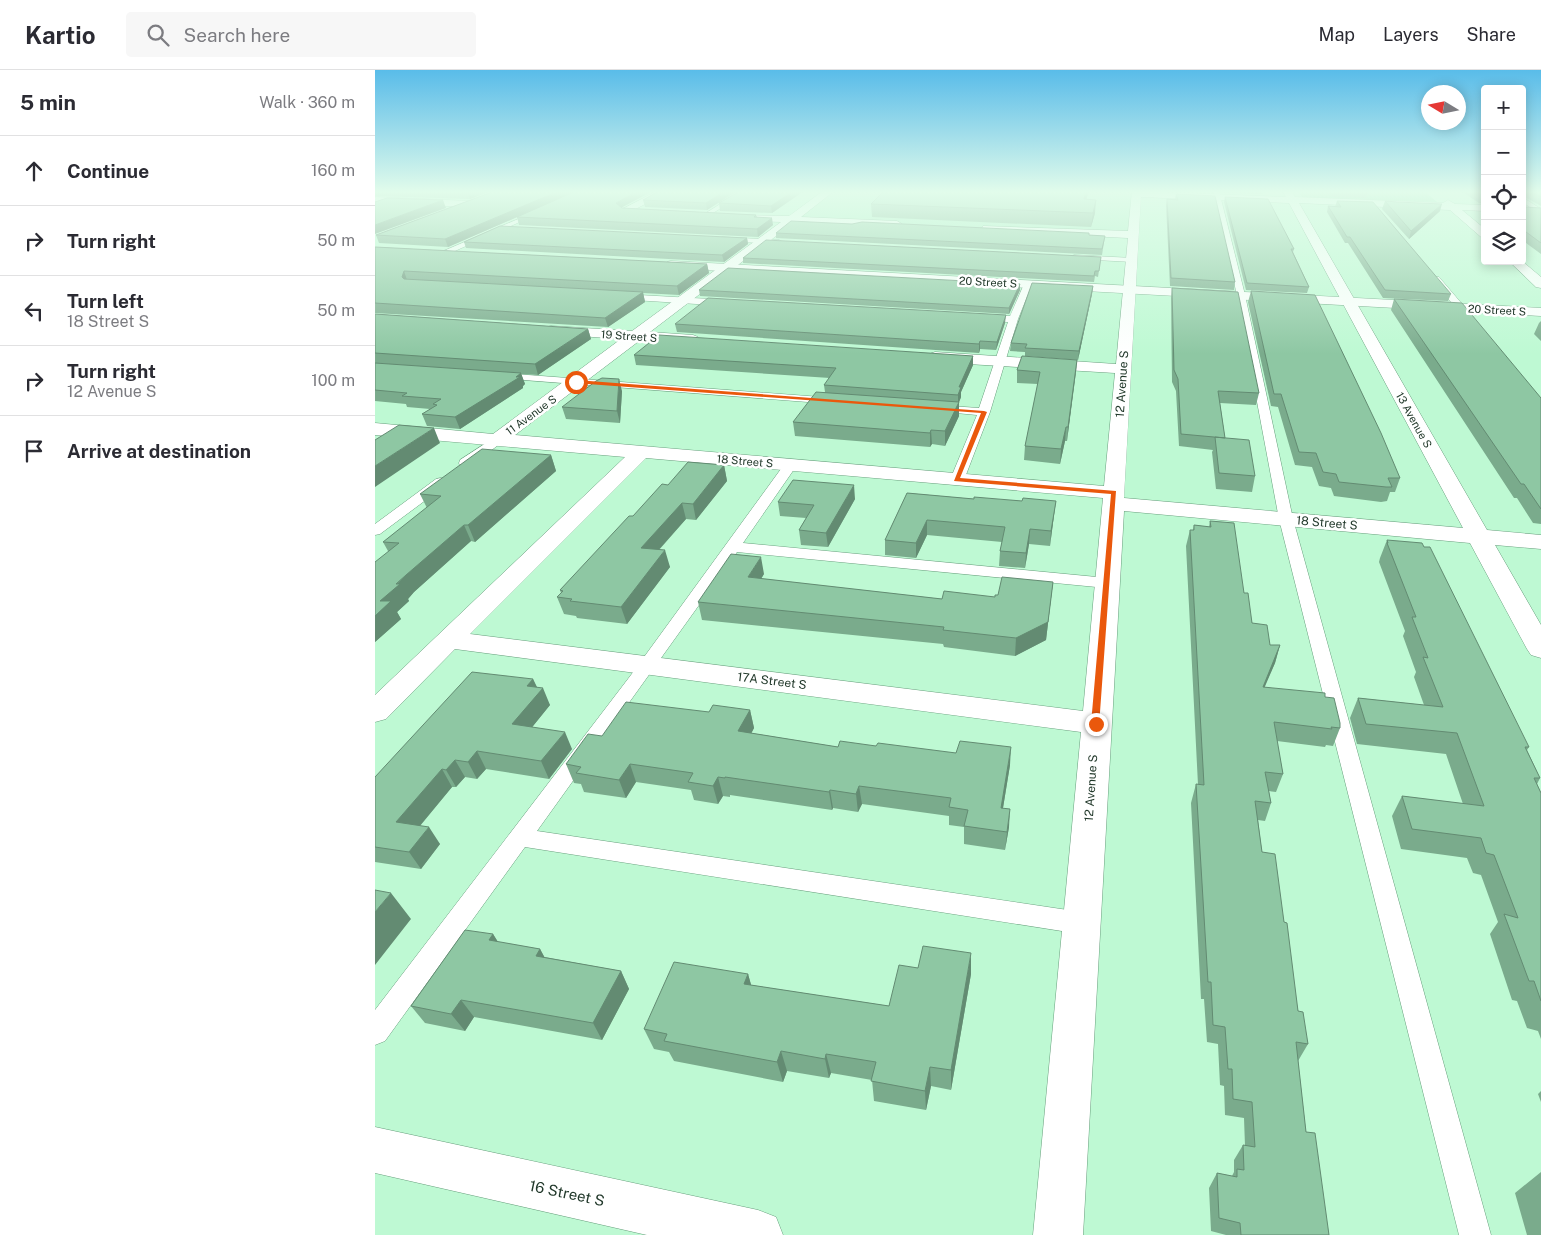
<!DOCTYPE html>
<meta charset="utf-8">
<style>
:root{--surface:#fff;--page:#f7f7f7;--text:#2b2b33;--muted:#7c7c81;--line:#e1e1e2}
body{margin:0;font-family:"Public Sans",sans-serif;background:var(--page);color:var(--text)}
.controls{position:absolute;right:15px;top:15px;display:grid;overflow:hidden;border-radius:5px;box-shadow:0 2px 12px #0003}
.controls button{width:45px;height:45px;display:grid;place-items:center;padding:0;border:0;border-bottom:1px solid var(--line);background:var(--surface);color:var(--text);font:25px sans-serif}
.compass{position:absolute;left:1046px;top:15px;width:45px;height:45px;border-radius:50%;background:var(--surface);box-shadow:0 2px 12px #0003;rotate:280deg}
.stop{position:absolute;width:15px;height:15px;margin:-11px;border:4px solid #ea580c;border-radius:50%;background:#fff}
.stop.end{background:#ea580c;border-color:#fff;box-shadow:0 1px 5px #0008}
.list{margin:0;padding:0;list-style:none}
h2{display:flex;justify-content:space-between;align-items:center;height:65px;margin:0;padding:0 20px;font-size:21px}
h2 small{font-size:16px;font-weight:400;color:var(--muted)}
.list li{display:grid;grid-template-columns:32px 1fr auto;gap:15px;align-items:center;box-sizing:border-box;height:70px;padding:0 20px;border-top:1px solid var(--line)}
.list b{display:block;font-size:19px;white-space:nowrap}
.list p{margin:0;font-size:16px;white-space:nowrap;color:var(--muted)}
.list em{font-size:16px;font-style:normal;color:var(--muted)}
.icon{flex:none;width:28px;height:28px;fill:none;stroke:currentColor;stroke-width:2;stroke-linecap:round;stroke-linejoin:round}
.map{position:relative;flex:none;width:1166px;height:1165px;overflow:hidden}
header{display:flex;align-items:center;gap:30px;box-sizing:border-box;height:70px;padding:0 25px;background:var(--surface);border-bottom:1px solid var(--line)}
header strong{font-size:24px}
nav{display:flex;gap:28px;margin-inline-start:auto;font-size:18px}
.search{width:350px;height:45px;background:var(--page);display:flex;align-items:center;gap:12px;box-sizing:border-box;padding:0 18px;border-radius:5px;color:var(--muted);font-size:19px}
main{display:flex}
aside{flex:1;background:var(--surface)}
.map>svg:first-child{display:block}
.built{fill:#acefc5}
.green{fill:#71d49a}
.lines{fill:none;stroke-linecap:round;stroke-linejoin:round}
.lane-casing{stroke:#689f7d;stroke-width:1}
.street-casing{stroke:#689f7d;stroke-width:1}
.secondary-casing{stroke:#689f7d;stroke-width:1}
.lane{fill:#fff;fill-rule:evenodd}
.street{fill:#fff;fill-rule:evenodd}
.secondary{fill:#fff;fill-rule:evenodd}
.wall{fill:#7aab8c}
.shaded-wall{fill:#638b72}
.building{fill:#8ec7a3;stroke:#638b72}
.route{fill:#ea580c}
.labels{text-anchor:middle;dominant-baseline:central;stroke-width:5;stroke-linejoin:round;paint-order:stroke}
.far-street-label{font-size:11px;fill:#22392b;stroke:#fff}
.street-label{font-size:12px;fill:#22392b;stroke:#fff}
.near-street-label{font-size:15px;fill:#22392b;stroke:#fff}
</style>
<header>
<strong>Kartio</strong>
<div class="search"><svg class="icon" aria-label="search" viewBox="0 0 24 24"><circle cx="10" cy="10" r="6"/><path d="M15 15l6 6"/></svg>Search here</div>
<nav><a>Map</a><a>Layers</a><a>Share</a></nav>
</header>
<main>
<aside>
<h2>5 min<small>Walk · 360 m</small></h2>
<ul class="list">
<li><svg class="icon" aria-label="ahead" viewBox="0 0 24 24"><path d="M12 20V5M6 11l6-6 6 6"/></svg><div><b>Continue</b></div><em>160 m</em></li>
<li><svg class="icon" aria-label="right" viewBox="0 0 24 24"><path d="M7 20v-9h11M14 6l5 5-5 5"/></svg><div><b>Turn right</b></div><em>50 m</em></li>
<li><svg class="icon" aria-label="left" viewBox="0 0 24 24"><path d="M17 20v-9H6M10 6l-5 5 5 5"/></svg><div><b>Turn left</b><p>18 Street S</p></div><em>50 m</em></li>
<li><svg class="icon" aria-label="right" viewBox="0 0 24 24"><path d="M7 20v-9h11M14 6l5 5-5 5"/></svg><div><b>Turn right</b><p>12 Avenue S</p></div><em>100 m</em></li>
<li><svg class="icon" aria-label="arrive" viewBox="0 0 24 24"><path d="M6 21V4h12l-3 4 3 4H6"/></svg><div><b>Arrive at destination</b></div></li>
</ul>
</aside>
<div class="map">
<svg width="1166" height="1165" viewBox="0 0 1166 1165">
<rect width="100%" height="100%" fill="#bef9d3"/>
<path class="built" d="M454,121H762L758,165L416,149Z"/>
<path class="green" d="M923,121H1049L1062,132L933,128L927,127Z"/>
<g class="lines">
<g class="lane-casing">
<path id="lane" d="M366,121H374L333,146L328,145Z
M838,121H844L870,225L918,449L1116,1165H1084L904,449L862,225Z
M1147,127L1166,139V144L1147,132Z
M162,141L167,142L71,185L64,183Z
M347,167L404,170L408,172L404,174L350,171H347Z
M699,185L758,188L762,190L758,192L702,189L698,187Z
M1058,207H1064L1099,248V252H1093L1058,211Z
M650,212L657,214L643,249L615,342L589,410L587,413H577L575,410L602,345L560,341L554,338L560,335L604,338L633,252L608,251L603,248L608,245L635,246Z
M246,224L353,230L357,233L353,236L243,229L242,227Z
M126,303L459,328L465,331L459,334L122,308L121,306Z
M122,366L128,370L126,373L95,396H85L84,393L85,390Z
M416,391L422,395L368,473L732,508L738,510L740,513L738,516L732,518L362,482L162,761L706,842L715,845L718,853L715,861L706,864L150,777L10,971L0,975V940L256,605L411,392Z
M66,408L71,409L73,412L71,415L5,464L0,465V454L61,409Z"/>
</g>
<g class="street-casing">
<path id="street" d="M282,121H295L253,143H245L244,141Z
M448,121H459L426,147L522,151L527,154L522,157L418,153L275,262L318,265L323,267L326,270L323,273L318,275L264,271L140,365L729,416L740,303L560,292L554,290L552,287L554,284L560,282L741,294L753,168L612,161L608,160L607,158L608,156L753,161L757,121L911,127L907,121H917L920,127L1068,133L1073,130L1080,134L1110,135V141L1087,140L1110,159V168L1106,167L1075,140L924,133L1112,460L1166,465V479L1120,475L1166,555V588L1156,585L1152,579L1095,473L749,441L708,1165H658L706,662L80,579L11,649L0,652V625L250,387L0,365V353L118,364L246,269L176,264L171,263L169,260L171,257L176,256L257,261L406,152L360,150L356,149L355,147L356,145L414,146ZM766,127L914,133L1088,458L749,428ZM271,388L728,428L708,641L95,564Z
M0,127L95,131L100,134L95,137L0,133Z
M1134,191H1147L1166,207V218L1161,217Z
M0,1057L383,1140L401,1147L408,1165H272L0,1103Z"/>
</g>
<g class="secondary-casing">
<path id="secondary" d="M296,191L1166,238V246L292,198L290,195L292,192Z"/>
</g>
<use href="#lane" class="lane"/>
<use href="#street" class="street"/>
<use href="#secondary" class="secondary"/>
</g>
<path class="wall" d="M0,121H116L95,129L0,126Z
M120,121L247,138L381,145L382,147L398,155L383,167L144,155L142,147L73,177L4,173L1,165Z
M284,121H362L332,140L270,137L268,130Z
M365,121H429L397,143L345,141L344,133Z
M809,121H837L836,122Z
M845,121H889L888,124L846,123Z
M953,121H993L991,128L957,127Z
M1086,121H1110V134L1104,133Z
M1147,121H1166V136L1150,127L1148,135L1149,137L1166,138V184L1147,170Z
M801,124L860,212L859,220L795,216L791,135L792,129H800Z
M850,127L919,179L918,182L934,217L932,223L871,220L849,132Z
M711,129L720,143L716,157L497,147L496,134Z
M962,131L1076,224L1073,231L1008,228L973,173H970L952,142L953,136L960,137Z
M1010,131L1065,141L1034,169L1007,139Z
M401,163L714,165L730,166L727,185L401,168Z
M372,168L373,174L349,192L91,178L89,172Z
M0,177L332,194L334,203L304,225L268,223L270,232L233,257L0,243Z
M726,187L723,207L720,206L719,212L368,193V188Z
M645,214V220L634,244L325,226L324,220Z
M718,216L717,224L703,290L650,286V282L635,281L636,273Z
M797,218L884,323L881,335L845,333L850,368L880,406L877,422L841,419L837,382L838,380L804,376L801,321L797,312L796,228Z
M876,221L1025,408L1020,422H1015L1012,431L1006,432L959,426L956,418L944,416L937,397L920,395L903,337L896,336L873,232Z
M1019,229L1166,328V454L1158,453L1142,428H1139L1016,240Z
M0,244L213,259L216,269L163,305L146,304L150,314L148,316V318L85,359L52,356L47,344L55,339L32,337L31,334L0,331Z
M1166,251V271L1159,264L1164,253Z
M630,253L621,280L605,279L604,283L302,262L300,254Z
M259,285L598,286V295L586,322V327L584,332V346L570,376L557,374L555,377L420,366L418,352L450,322L449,315L455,308L261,295Z
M702,290L692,371H690L685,394L649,390L650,376L663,314L642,313V300Z
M247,321L245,353L191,349L187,337Z
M176,385L181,401L100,472L96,471L39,522L33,529L34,531L22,542L26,549L0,572L13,481L8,472L52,438L45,424Z
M349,395L352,411L321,450L311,449L284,480L295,497L252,554L202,548L201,546L189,544L182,527L186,523L185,520L258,446L293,415Z
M532,423L599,429L647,431H681L679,445L675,476L654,474L650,498L624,496L625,481L627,472L552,465L541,488L510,485V470Z
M480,429L453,477L426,475L424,460L431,448L405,446L403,432Z
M835,451L869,523L877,553L895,575H905L900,593L889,617L950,627L965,658L958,676L951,675L950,677L902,671L908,704L901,722L894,721L896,733L890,751L883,750L887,782L909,852L923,941L933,974L923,991L931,1062L954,1165H851L836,1161L834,1118L842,1103L857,1106L859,1102V1090L868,1075L870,1076L869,1048L850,1045L849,1016L845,1015L843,974L832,972L829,929H826L816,733L821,714L823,715L811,476L815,460H818L819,455L834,457Z
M1012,470L1154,677L1152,680L1165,708L1162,714L1166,723V969L1163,961L1152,958L1142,931L1137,930L1115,864L1123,852L1106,805L1098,803L1092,788L1026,779L1017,746L1027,726L1088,734L1071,684L982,674L975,648L983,628L1049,635L1039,607L1041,602L1028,566L1030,561L1004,492L1005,488Z
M389,504L386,509L567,529L620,527L623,525L678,512L671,570L640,586L569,577L568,574L327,550L323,532Z
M158,609L162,617L175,635L157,657L197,679L174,709L111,699L102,709L90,707L81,717H77L45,756L65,774L46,799L0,792V707Z
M375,640L379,658L376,663L463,677L635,695L628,738L634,757L630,780L589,774V757L574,755V746L487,734L483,742L458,738L457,740L355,725V727L348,726L343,734L319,730L316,720L261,712L251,728L209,722L206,714L199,713L191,694L227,666L334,642Z
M118,864L123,872L165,879L169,887L246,901L254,919L227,970L99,947L90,961L50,953L36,936Z
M543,898L596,904L576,1020L556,1016L551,1040L499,1031L497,1010L456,1003L454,1008L412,1001L408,1012L299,991L294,982L279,979L269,959L373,904L376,915L514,936Z
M1166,1021V1032L1163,1024Z
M1166,1102V1165H1152L1140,1123Z"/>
<path class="shaded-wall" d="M94,121H116L95,129L92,122Z
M184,121H202L73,177L70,169Z
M263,121H278L242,140L241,133Z
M350,121H362L332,140L331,133Z
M418,121H429L397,143L396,136Z
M711,121H714L707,143L709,129Z
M68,130L71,138L0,164V155Z
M721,130L720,143L716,157L718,143Z
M1067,134L1065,141L1034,169L1036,161Z
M397,148L398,155L383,167L382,159Z
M372,168L373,174L349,192L347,185Z
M332,194L334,203L304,225L302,216Z
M29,201L32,210L31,216L27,207Z
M645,214V220L634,244V238Z
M718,216L717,224L703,290L704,281Z
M268,222L270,232L233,257L230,248Z
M631,245L630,253L621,280L622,272Z
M213,259L216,269L163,305L160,294Z
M605,271V279L604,283V274Z
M598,286V295L586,322V327L583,335V325L584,317Z
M702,290L701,302L692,371L693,357Z
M146,303L150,314L148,316V318L85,359L80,347Z
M244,309L247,321L245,353L242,341Z
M584,332V346L570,376V361Z
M691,357L690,371L685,394L686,379Z
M59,358L65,373L0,417V396Z
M556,360L557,374L555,377V363Z
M176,385L181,401L100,472L93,455Z
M349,395L352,411L321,450L318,434Z
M479,415L480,429L453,477L451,463Z
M681,431L679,445L675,476L676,461Z
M307,433L311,449L271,494L266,478Z
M552,450V465L541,488V473Z
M89,455L96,471L39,522L33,529L34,531L22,542L26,549L0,572V545L5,531L31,505Z
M655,459L654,474L650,498L651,483Z
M290,480L295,497L252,554L246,537Z
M386,487L389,504L376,524L373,507Z
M678,512L671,570L640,586L641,568Z
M905,575L900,593L882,635L888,617Z
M158,609L164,622L168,618L175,635L146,671L137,654L152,616Z
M375,640L379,658L368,680L363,661Z
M190,662L197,679L174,709L166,691Z
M636,677L635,695L625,756L626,738Z
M102,681L111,699L102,709L93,692Z
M80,690L90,707L81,717L71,700Z
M255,694L261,712L251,728L244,710Z
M67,699L77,717L33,770L21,752Z
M343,707L348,726L343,734L338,716Z
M484,716L487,734L483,742L481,724Z
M455,720L458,738L457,740L454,722Z
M635,739L634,757L630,780L632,762Z
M54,757L65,774L46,799L34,782Z
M16,823L36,849L0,895V842Z
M118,864L129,882L114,870Z
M165,879L175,897L161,886Z
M596,883V904L576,1020V1000Z
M246,901L254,919L227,970L218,953Z
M373,904L379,925L369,914Z
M86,930L99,947L90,961L76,944Z
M406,981L412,1001L408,1012L402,992Z
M451,984L456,1003L454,1008L450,989Z
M555,997L556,1016L551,1040L550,1021Z"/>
<path class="building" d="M70,121H94L92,122Z
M120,121H184L70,169L1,165Z
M201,121H263L241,133L247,138L381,145L379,147L397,148L382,159L142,147Z
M284,121H350L331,133L268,130Z
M365,121H418L396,136L344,133Z
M509,121H711L709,129L721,130L718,143L496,134Z
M1099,121H1110V126H1107Z
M1147,121H1149L1148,125L1151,128L1148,130L1149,137L1166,138V173L1147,159Z
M1155,121H1166V127Z
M801,124L840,126L860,212L796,208L792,129L803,130Z
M850,127L893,129L919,179H916L934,217L872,213Z
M12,128L68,130L0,155V132Z
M962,131L998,132L1076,224L1010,220L975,167H972L953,136L966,137Z
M1010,131L1022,132L1067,134L1036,161Z
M416,151L477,154L487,152L714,163V165L730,166L727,179L401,163Z
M125,156L372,168L347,185L89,172Z
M391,170L726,187L724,201H720L719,206L368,188Z
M0,177L332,194L302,216L29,201L27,207L29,209L268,222L230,248L0,233Z
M353,198L645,214L634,238L324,220Z
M657,213L718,216L704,281L650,278L652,274L636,273Z
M797,218L863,222L884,323L843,321L850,368L806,364L803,309L799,300Z
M876,221L940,225L1006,363L1025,408H1013L1017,417H1011L964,412L961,404L948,402L941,383L924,382L906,324H899Z
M333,228L631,245L622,272L605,271L604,274L300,254Z
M1019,229L1087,233L1166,328V439L1149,414H1146Z
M0,244L213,259L160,294L0,283Z
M284,265L598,286L584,317H586L583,325L449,315L461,298L259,285Z
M647,286L702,290L693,357H691L686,379L650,376L665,302L642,300Z
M0,293L146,303L141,307H145L80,347L47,344L62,335L58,334L66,329L27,326L32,323L0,320Z
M227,308L244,309L242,341L187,337L221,311Z
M441,322L584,332L570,361L556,360L555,363L418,352Z
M24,355L59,358L0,396V370Z
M840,367L874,370L880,406L844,403Z
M107,379L176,385L93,455H89L31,505L21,514H25L5,531H16L0,546V492L24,473L8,472L66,426L45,424Z
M313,392L349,395L318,434L307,433L266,478L290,480L246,537L195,531L197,529L182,527L188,521L185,520L254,446H258L287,414L293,415Z
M418,410L479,415L451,463L424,460L439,435L403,432Z
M532,423L599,429V427L647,431L648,428L681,431L676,461L655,459L651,483L625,481L630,457L552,450L541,473L510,470Z
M835,451L859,453L869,523H873L877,553L892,555L895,575H905L888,617L950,623V627L959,628L965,653V658L956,657L957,659L899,652L908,704L890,702L896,733L880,731L887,782L900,784L909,852L912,853L923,941L928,942L933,974L921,972L931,1062L940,1063L954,1165H866L865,1153L844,1148L842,1103L862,1107V1099L869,1100L868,1075L880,1077L877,1032L858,1029L857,999H853L850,957L838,955L836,912H833L821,714L829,715L815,460H819V455L836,457Z
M1012,470L1047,473L1049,477H1055L1154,677H1150L1165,708H1159L1166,723V931L1159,911H1154L1129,844L1143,848L1119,785L1111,783L1106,768L1037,759L1027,726L1109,736L1082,663L991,654L983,628L1068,637L1048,587L1053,588L1037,547H1041L1012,473H1013Z
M356,484L386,487L373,507L567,529L569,521L620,527V525H623L627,507L678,512L673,552L641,568L568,560L569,557L323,532Z
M97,602L158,609L152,616L168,618L137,654L190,662L166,691L102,681L93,692L80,690L71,700L67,699L21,752L54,757L34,782L0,777V707Z
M251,632L334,642L338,635L375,640L363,661L463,677L465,671L501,676L503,673L581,683L585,671L636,677L626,738L635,739L632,762L589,756L593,740L574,737L576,728L484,716L481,724L455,720L454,722L350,707V708L343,707L338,716L313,712L318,703L255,694L244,710L201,703L206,697L191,694L213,664L227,666Z
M0,820L16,823L0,842Z
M90,860L118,864L114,870L165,879L161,886L246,901L218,953L86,930L76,944L36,936Z
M548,876L596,883L576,1000L555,997L550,1021L496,1011L501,992L451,984L450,989L406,981L402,992L289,971L292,964L269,959L299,892L373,904L369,914L514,936L524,895L543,898Z"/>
<linearGradient id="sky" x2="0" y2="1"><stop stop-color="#59bce9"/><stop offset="0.43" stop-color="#e2fceb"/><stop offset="1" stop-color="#e2fceb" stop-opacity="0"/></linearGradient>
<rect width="1166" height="284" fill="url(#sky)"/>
<path class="route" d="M201,310L609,341L612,342L585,408L741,421L724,656H718L716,654L736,424L579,411L606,343L199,313Z"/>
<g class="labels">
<g class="far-street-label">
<text transform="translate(613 212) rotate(3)">20 Street S</text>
<text transform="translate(1122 240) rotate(3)">20 Street S</text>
<text transform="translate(254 266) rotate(4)">19 Street S</text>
<text transform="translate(156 345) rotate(-36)">11 Avenue S</text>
<text transform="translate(1039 350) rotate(61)">13 Avenue S</text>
<text transform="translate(370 391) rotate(5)">18 Street S</text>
</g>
<g class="street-label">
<text transform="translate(747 314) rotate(-86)">12 Avenue S</text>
<text transform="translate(952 453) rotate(5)">18 Street S</text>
<text transform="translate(397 611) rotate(7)">17A Street S</text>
<text transform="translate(716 718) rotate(-86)">12 Avenue S</text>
</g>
<g class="near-street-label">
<text transform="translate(192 1123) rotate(12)">16 Street S</text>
</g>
</g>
</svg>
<div class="controls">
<button>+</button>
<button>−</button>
<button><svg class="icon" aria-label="locate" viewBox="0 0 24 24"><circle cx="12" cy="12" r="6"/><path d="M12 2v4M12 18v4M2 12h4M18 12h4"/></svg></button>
<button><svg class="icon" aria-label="layers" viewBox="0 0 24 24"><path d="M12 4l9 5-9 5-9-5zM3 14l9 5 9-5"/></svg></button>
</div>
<svg class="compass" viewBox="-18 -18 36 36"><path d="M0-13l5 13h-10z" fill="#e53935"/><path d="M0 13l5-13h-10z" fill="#7c7c81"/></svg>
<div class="stop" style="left:201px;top:312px"></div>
<div class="stop end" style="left:721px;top:654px"></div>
</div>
</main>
